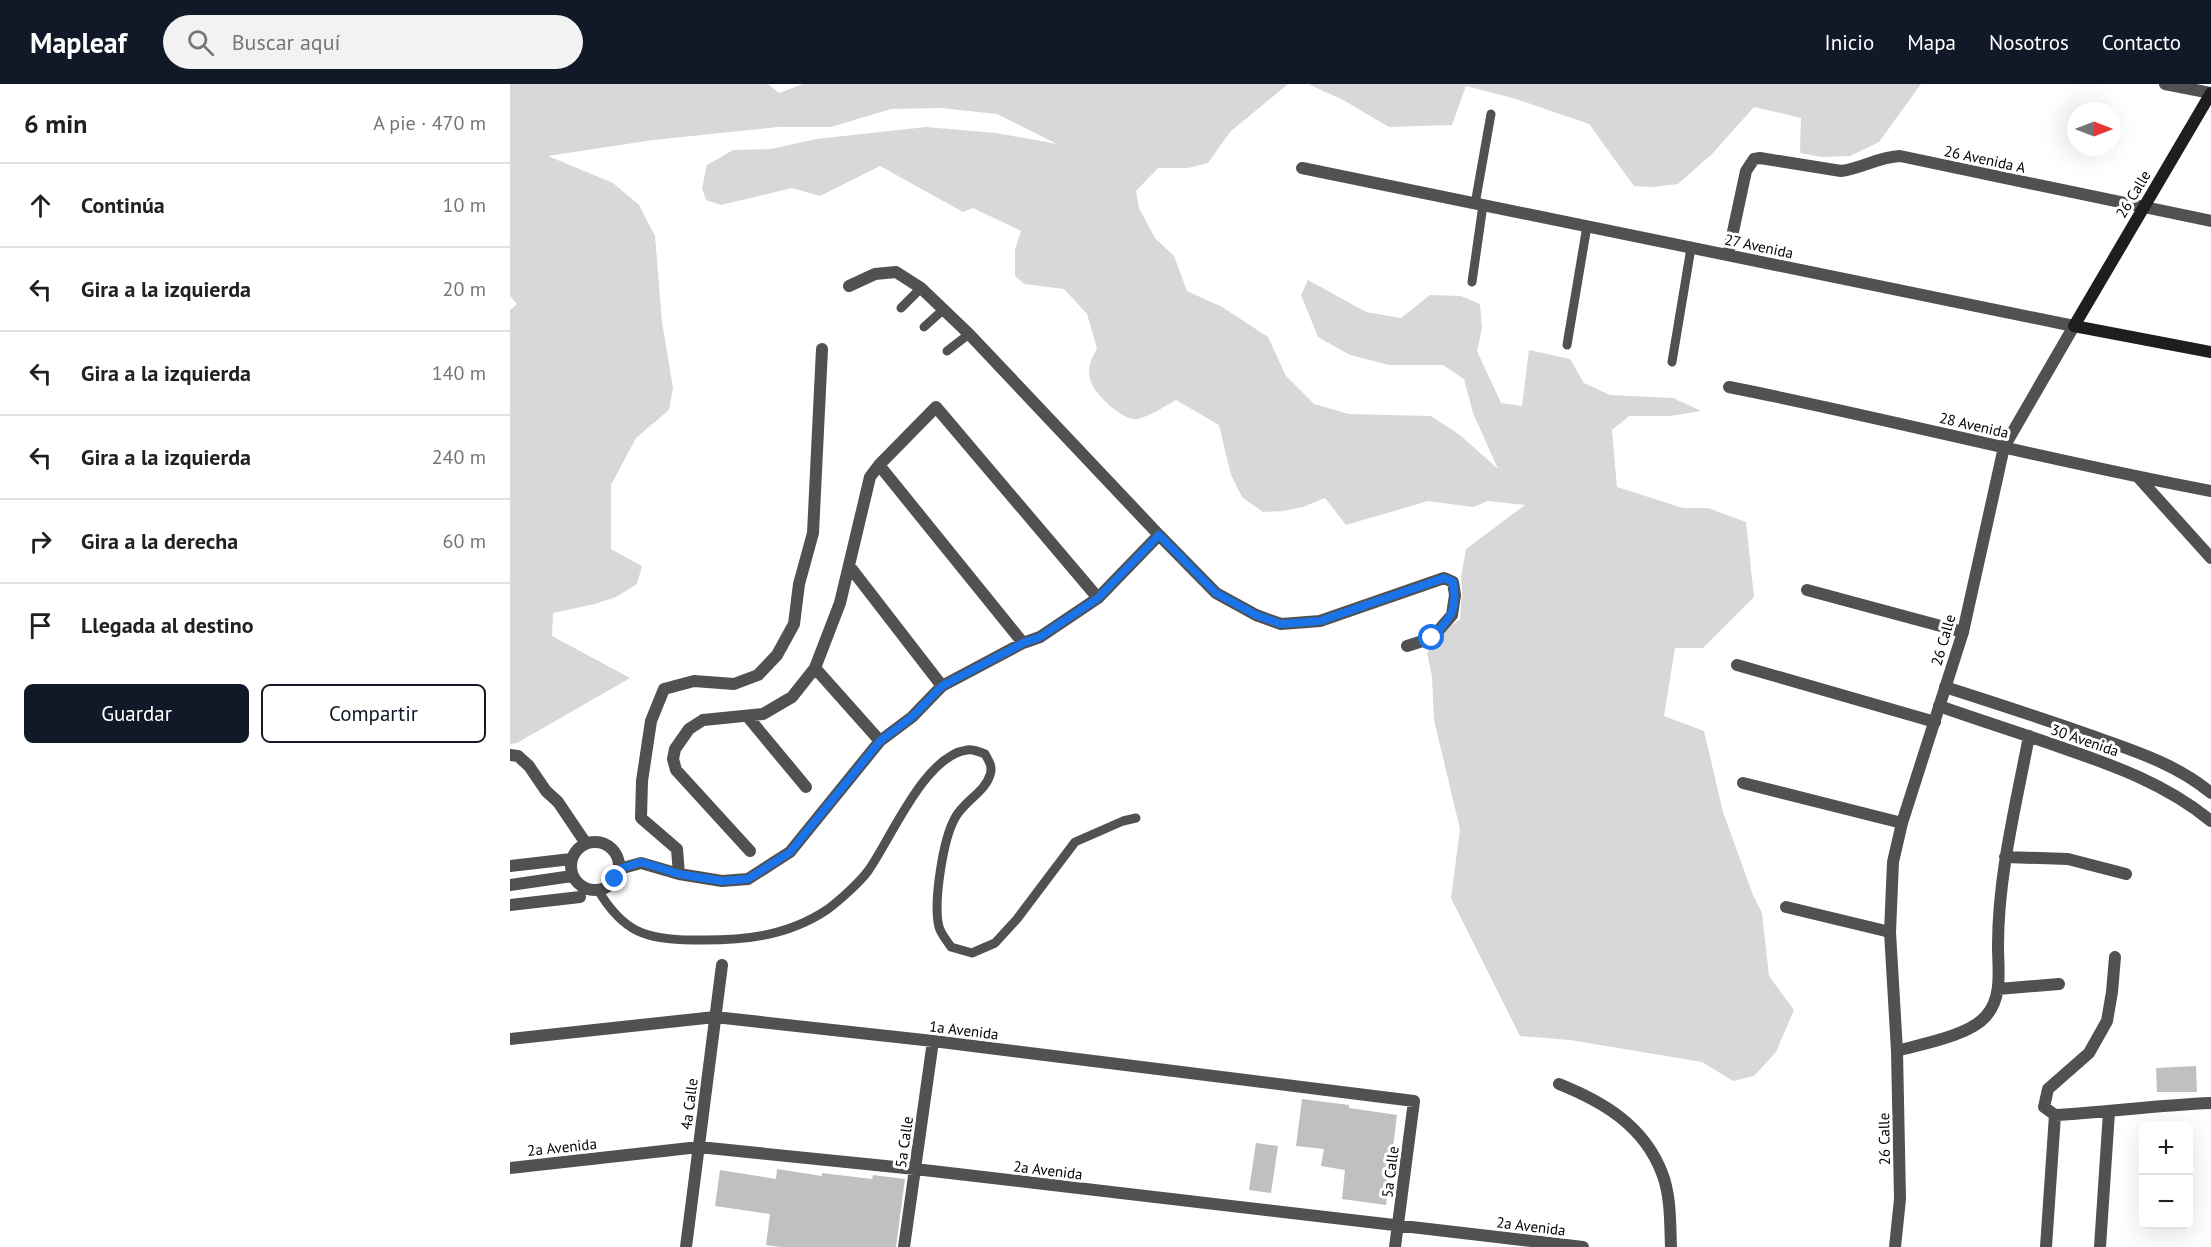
<!DOCTYPE html>
<html lang="es">
<meta charset="utf-8">
<style>
:root{--surface:#fff;--page:#f2f2f2;--text:#202124;--muted:#757577;--line:#e0e0e0;--accent:#111827}
body{margin:0;font-family:"PT Sans",sans-serif;background:var(--page);color:var(--text)}
.controls{position:absolute;right:18px;bottom:18px;display:grid;overflow:hidden;border-radius:9px;box-shadow:0 6px 24px #0002}
.controls button{width:54px;height:54px;display:grid;place-items:center;padding:0;border:0;border-bottom:2px solid var(--line);background:var(--surface);color:var(--text);font:30px sans-serif}
.compass{position:absolute;left:1557px;top:18px;width:54px;height:54px;border-radius:50%;background:var(--surface);box-shadow:0 6px 24px #0002;rotate:90deg}
.stop{position:absolute;width:18px;height:18px;margin:-14px;border:4px solid #1a73e8;border-radius:50%;background:#fff}
.stop.end{background:#1a73e8;border-color:#fff;box-shadow:0 2px 6px #0008}
.list{margin:0;padding:0;list-style:none}
h2{display:flex;justify-content:space-between;align-items:center;height:78px;margin:0;padding:0 24px;font-size:26px}
h2 small{font-size:20px;font-weight:400;color:var(--muted)}
.list li{display:grid;grid-template-columns:39px 1fr auto;gap:18px;align-items:center;box-sizing:border-box;height:84px;padding:0 24px;border-top:2px solid var(--line)}
.list b{display:block;font-size:22px;white-space:nowrap}
.list em{font-size:20px;font-style:normal;color:var(--muted)}
.actions{display:flex;gap:12px;padding:18px 24px}
.actions a{flex:1;padding:14px 0;border:2px solid var(--accent);border-radius:9px;text-align:center;font-size:21px;color:var(--accent)}
.actions .main{background:var(--accent);color:#fff}
.icon{flex:none;width:33px;height:33px;fill:none;stroke:currentColor;stroke-width:2;stroke-linecap:round;stroke-linejoin:round}
.map{position:relative;flex:none;width:1701px;height:1163px;overflow:hidden}
header{display:flex;align-items:center;gap:36px;box-sizing:border-box;height:84px;padding:0 30px;background:var(--accent);color:#fff}
header strong{font-size:28px}
nav{display:flex;gap:33px;margin-inline-start:auto;font-size:21px}
.search{width:420px;height:54px;background:var(--page);display:flex;align-items:center;gap:15px;box-sizing:border-box;padding:0 21px;border-radius:33px;color:var(--muted);font-size:22px}
main{display:flex}
aside{flex:1;background:var(--surface)}
.map>svg:first-child{display:block}
.green{fill:#d8d8d8}
.building{fill:#c0c0c0}
.lines{fill:none;stroke-linecap:round;stroke-linejoin:round}
.service{stroke:#515151;stroke-width:9}
.minor{stroke:#515151;stroke-width:12}
.tertiary{stroke:#515151;stroke-width:12}
.secondary{stroke:#1e1e1e;stroke-width:12}
.route{stroke:#1a73e8;stroke-width:8}
.labels{text-anchor:middle;dominant-baseline:central;stroke-width:6;stroke-linejoin:round;paint-order:stroke}
.street-label{font-size:15px;fill:#000;stroke:#fff}
</style>
<header>
<strong>Mapleaf</strong>
<div class="search"><svg class="icon" aria-label="search" viewBox="0 0 24 24"><circle cx="10" cy="10" r="6"/><path d="M15 15l6 6"/></svg>Buscar aquí</div>
<nav><a>Inicio</a><a>Mapa</a><a>Nosotros</a><a>Contacto</a></nav>
</header>
<main>
<aside>
<h2>6 min<small>A pie · 470 m</small></h2>
<ul class="list">
<li><svg class="icon" aria-label="ahead" viewBox="0 0 24 24"><path d="M12 20V5M6 11l6-6 6 6"/></svg><div><b>Continúa</b></div><em>10 m</em></li>
<li><svg class="icon" aria-label="left" viewBox="0 0 24 24"><path d="M17 20v-9H6M10 6l-5 5 5 5"/></svg><div><b>Gira a la izquierda</b></div><em>20 m</em></li>
<li><svg class="icon" aria-label="left" viewBox="0 0 24 24"><path d="M17 20v-9H6M10 6l-5 5 5 5"/></svg><div><b>Gira a la izquierda</b></div><em>140 m</em></li>
<li><svg class="icon" aria-label="left" viewBox="0 0 24 24"><path d="M17 20v-9H6M10 6l-5 5 5 5"/></svg><div><b>Gira a la izquierda</b></div><em>240 m</em></li>
<li><svg class="icon" aria-label="right" viewBox="0 0 24 24"><path d="M7 20v-9h11M14 6l5 5-5 5"/></svg><div><b>Gira a la derecha</b></div><em>60 m</em></li>
<li><svg class="icon" aria-label="arrive" viewBox="0 0 24 24"><path d="M6 21V4h12l-3 4 3 4H6"/></svg><div><b>Llegada al destino</b></div></li>
</ul>
<div class="actions"><a class="main">Guardar</a><a>Compartir</a></div>
</aside>
<div class="map">
<svg width="1701" height="1163" viewBox="0 0 1701 1163">
<rect width="100%" height="100%" fill="#fff"/>
<path class="green" d="M0,0H258L269,9L293,0H778L720,48L698,79L678,84H648L626,107L629,124L645,154L664,172L677,207L712,223L758,253L776,292L804,320L839,330L921,332L950,351L988,385L963,329L954,295L933,281H879L840,271L808,253L791,211L798,196L856,228L891,234L920,211L951,212L970,220L972,244L967,267L991,319L1012,322L1019,266L1060,275L1074,299L1100,311L1163,314L1191,327L1160,332H1119L1102,346L1107,403L1173,424H1198L1236,438L1244,513L1193,564H1165L1154,632L1194,647L1213,728L1243,811L1252,829L1259,892L1284,926L1266,968L1244,992L1223,997L1192,978L1060,956L1010,952L941,814L950,745L924,636L922,592L917,569L933,548L950,535L952,508L951,493L956,465L1015,421L978,417L963,423L918,417L836,441L815,414L793,423L773,427L753,428L732,413L721,391L709,341L666,316C655,322 641,332 628,335C613,338 583,309 580,295C577,283 582,274 587,264L577,230L554,205L514,200L505,192V166L511,147L463,124L453,128L370,82L310,112L282,104L211,121L196,116L192,104L197,81L223,66L261,65L306,55L416,43L486,49L547,60L487,30L431,24L381,25L321,43H268L143,56L38,72L103,99L129,121L145,152L152,238L163,304L159,326L126,354L101,401V465L132,482L127,500L106,513L85,520L43,529L42,552L120,594L7,659L0,660V226L7,220L0,212Z
M798,0H1411L1369,58L1340,72L1312,73L1290,69L1291,34L1244,23L1202,70L1168,100L1143,103L1124,102L1079,40L1003,14L956,2L942,41L879,43L833,16Z"/>
<path class="building" d="M1686,982L1687,1008H1647L1646,984Z
M792,1015L839,1021V1024L887,1031L876,1121L832,1115L835,1086L811,1082L814,1065L786,1062Z
M746,1059L768,1062L761,1109L739,1106Z
M267,1085L312,1092V1089L362,1095L363,1091L395,1095L386,1163H271L256,1161L260,1130L205,1122L210,1086L266,1095Z"/>
<g class="lines">
<path class="service" d="M965,120L981,30
M962,198L973,121
M391,224L411,204
M414,243L434,225
M1057,261L1077,142
M437,267L459,250
M1162,278L1181,164
M88,806C113,848 136,856 183,856C231,857 277,853 318,825C330,816 350,798 358,787C381,755 414,672 457,666C462,665 470,668 475,670C479,677 483,683 480,691C475,708 453,718 445,734C433,755 423,819 429,843C431,850 437,857 441,863L462,869L485,859L507,835L565,758L613,737L626,734"/>
<path class="minor" d="M1655,0L1701,9
M792,84L1564,242
M1218,171L1236,87L1244,75L1250,74L1331,87C1353,84 1368,73 1390,72L1701,137
M339,202L365,190L386,188L411,204L459,250L649,451
M1219,303C1381,335 1539,377 1701,407
M369,381L513,559
M1628,393L1701,474
M340,483L432,602
M1297,506L1453,548
M1227,581L1425,638
M1435,603C1485,619 1535,635 1585,653C1625,667 1668,681 1701,709
M1429,622C1469,636 1510,649 1550,663C1605,682 1656,700 1701,737
M237,632L296,703
M370,657L305,584L330,519L360,393L369,381L426,323L588,514
M0,671L8,672L19,682L36,707L48,718L75,758
M1233,699L1392,739
M61 782a24 24 0 1 1 48 0a24 24 0 1 1-48 0Z
M240,767L166,686L163,675L165,665L179,645L193,636L253,630L282,613L305,584
M1495,773L1558,775L1616,790
M0,782L61,775
M109,785L131,779L169,790L212,797L238,795L280,768L370,657L402,633L432,602L513,559L530,553L588,514L649,451L706,509L746,531L771,540L810,537L934,494L943,498L945,511L942,531L922,554L897,562
M169,790L167,765L131,734L132,697L141,637L154,605L184,597L224,600L248,591L267,571L284,540L289,500L303,449L312,265
M0,801L62,792
M0,821L70,813
M1276,823L1380,848
M1605,873L1602,908L1597,937L1579,969L1538,1005L1534,1023L1545,1031C1597,1028 1649,1021 1701,1019
M1488,905L1549,900
M0,955L205,933L423,957L904,1017L885,1163
M1387,967C1411,960 1459,952 1476,932C1493,913 1488,885 1488,862C1488,791 1506,721 1519,652
M1049,1000C1094,1018 1134,1042 1152,1089C1161,1112 1160,1139 1161,1163
M0,1084L189,1063L405,1085L1073,1163
M176,1163L212,881
M394,1163L423,957
M1536,1163L1545,1031
M1590,1163L1599,1028"/>
<path class="tertiary" d="M1385,1163L1390,1115L1387,967L1380,848L1383,778L1392,739L1453,548L1494,363L1564,242"/>
<path class="secondary" d="M1701,9L1564,242L1701,268"/>
</g>
<g class="lines">
<path class="route" d="M105,795L109,785L131,778L169,790L212,797L238,795L280,768L370,657L402,633L432,602L513,559L530,553L588,514L649,451L706,509L746,531L771,540L810,537L934,494L943,498C948,527 940,534 922,554"/>
</g>
<g class="labels">
<g class="street-label">
<text transform="translate(1475 75) rotate(12)">26 Avenida A</text>
<text transform="translate(1623 110) rotate(-59)">26 Calle</text>
<text transform="translate(1249 162) rotate(12)">27 Avenida</text>
<text transform="translate(1464 341) rotate(13)">28 Avenida</text>
<text transform="translate(1433 556) rotate(-74)">26 Calle</text>
<text transform="translate(1575 656) rotate(19)">30 Avenida</text>
<text transform="translate(454 946) rotate(7)">1a Avenida</text>
<text transform="translate(179 1020) rotate(-83)">4a Calle</text>
<text transform="translate(1374 1055) rotate(-91)">26 Calle</text>
<text transform="translate(394 1058) rotate(-82)">5a Calle</text>
<text transform="translate(52 1063) rotate(-6)">2a Avenida</text>
<text transform="translate(538 1086) rotate(7)">2a Avenida</text>
<text transform="translate(880 1088) rotate(-83)">5a Calle</text>
<text transform="translate(1021 1142) rotate(7)">2a Avenida</text>
</g>
</g>
</svg>
<div class="controls">
<button>+</button>
<button>−</button>
</div>
<svg class="compass" viewBox="-18 -18 36 36"><path d="M0-13l5 13h-10z" fill="#e53935"/><path d="M0 13l5-13h-10z" fill="#757577"/></svg>
<div class="stop" style="left:922px;top:554px"></div>
<div class="stop end" style="left:105px;top:795px"></div>
</div>
</main>
